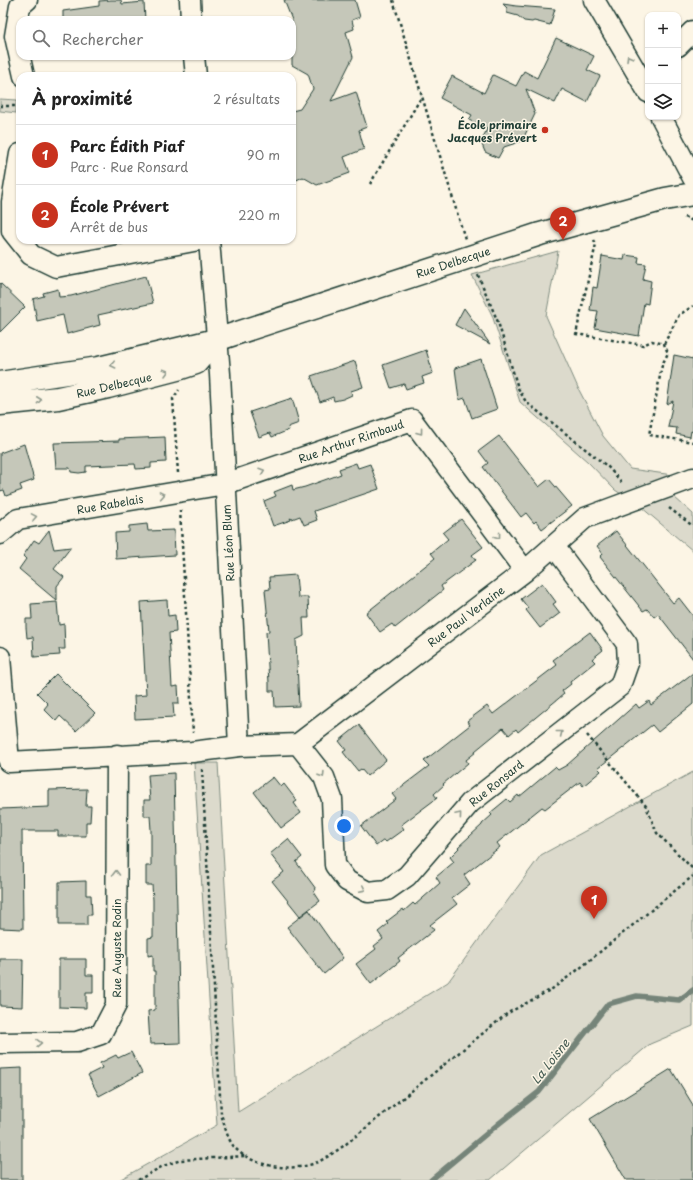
<!DOCTYPE html>
<html lang="fr">
<meta charset="utf-8">
<style>
:root{--surface:#fff;--page:#f2f2f2;--text:#222;--muted:#767676;--line:#e0e0e0;--accent:#c8321e}
body{margin:0;font-family:"Playpen Sans",sans-serif;background:var(--page);color:var(--text)}
.controls{position:absolute;right:12px;top:12px;display:grid;overflow:hidden;border-radius:8px;box-shadow:0 1px 3px #0004}
.controls button{width:36px;height:36px;display:grid;place-items:center;padding:0;border:0;border-bottom:1px solid var(--line);background:var(--surface);color:var(--text);font:20px sans-serif}
.you{position:absolute;left:344px;top:826px;width:14px;height:14px;margin:-10px;border:3px solid #fff;border-radius:50%;background:#1a73e8;box-shadow:0 0 0 6px #1a73e833}
.badge{display:grid;place-items:center;width:26px;height:26px;border-radius:50%;background:var(--accent);color:#fff;font-size:13px;font-weight:700}
.pin{position:absolute;translate:-50% -33px;filter:drop-shadow(0 1px 2px #0008)}
.pin::after{content:'';position:absolute;top:21px;width:14px;height:12px;background:inherit;clip-path:polygon(0 0,100% 0,50% 100%)}
.list{margin:0;padding:0;list-style:none}
h2{display:flex;justify-content:space-between;align-items:center;height:52px;margin:0;padding:0 16px;font-size:17px}
h2 small{font-size:13px;font-weight:400;color:var(--muted)}
.list li{display:grid;grid-template-columns:26px 1fr auto;gap:12px;align-items:center;box-sizing:border-box;height:60px;padding:0 16px;border-top:1px solid var(--line)}
.list b{display:block;font-size:15px;white-space:nowrap}
.list p{margin:0;font-size:13px;white-space:nowrap;color:var(--muted)}
.list em{font-size:13px;font-style:normal;color:var(--muted)}
.icon{flex:none;width:22px;height:22px;fill:none;stroke:currentColor;stroke-width:2;stroke-linecap:round;stroke-linejoin:round}
.map{position:relative;flex:none;width:693px;height:1180px;overflow:hidden}
.search{position:absolute;background:var(--surface);box-shadow:0 1px 3px #0004;left:16px;top:16px;width:280px;height:44px;display:flex;align-items:center;gap:10px;box-sizing:border-box;padding:0 14px;border-radius:12px;color:var(--muted);font-size:15px}
.panel{position:absolute;background:var(--surface);box-shadow:0 1px 3px #0004;left:16px;top:72px;width:280px;height:172px;border-radius:12px}
.map>svg:first-child{display:block}
.green{fill:#dcdacc;stroke:#7e8c80}
.lines{fill:none;stroke-linecap:round;stroke-linejoin:round}
.stream{stroke:#758479;stroke-width:5.5}
.building{fill:#c5c7b9;stroke:#1f3d34}
.minor-casing{stroke:#1f3d34;stroke-width:23}
.tertiary-casing{stroke:#1f3d34;stroke-width:25}
.path{stroke:#1f3d34;stroke-width:2.5;stroke-dasharray:3 3;stroke-linecap:butt}
.minor{stroke:#fcf5e5;stroke-width:20}
.tertiary{stroke:#fcf5e5;stroke-width:22}
.oneway{stroke:#8e998c}
.poi-dot{fill:#c8321e;stroke:#fcf5e5;stroke-width:1.5}
.labels{text-anchor:middle;dominant-baseline:central;stroke-width:3;stroke-linejoin:round;paint-order:stroke}
.poi-label{font-size:11px;font-weight:bold;fill:#1f3d34;stroke:#fcf5e5;text-anchor:end}
.street-label{font-size:11px;fill:#1f3d34;stroke:#fcf5e5}
.water-label{font-size:12px;font-style:italic;fill:#435a51;stroke:#fcf5e5}
</style>
<div class="map">
<svg width="693" height="1180" viewBox="0 0 693 1180">
<rect width="100%" height="100%" fill="#fcf5e5"/>
<filter id="ink" filterUnits="userSpaceOnUse"><feTurbulence type="fractalNoise" baseFrequency=".025" numOctaves="2"/><feDisplacementMap in="SourceGraphic" scale="8" xChannelSelector="R" yChannelSelector="G"/><feConvolveMatrix kernelMatrix="1 2 1 2 8 2 1 2 1" color-interpolation-filters="sRGB"/></filter>
<g filter="url(#ink)">
<path class="green" d="M0,99L17,100L16,113L0,111Z
M558,251L546,316L579,390L603,436L630,469L673,475L674,497L693,514V551L641,507L615,490L588,462L520,402L492,315L472,275Z
M194,763H218L238,1112L448,982L541,855L693,772V1026L650,1044L490,1180H119L217,1125Z"/>
<g class="lines">
<path class="stream" d="M431,1180L497,1125L539,1092L608,1004L637,996L679,1000L693,990"/>
</g>
<path class="building" d="M111,0H121L122,4L144,2L145,20H63V11L99,6V1Z
M284,0H355L360,17L352,20L354,29L346,32L353,57L331,101L356,92L367,127L359,130L364,149L344,157L350,173L317,185L303,177L292,182V111L300,109L313,89L308,74L292,65V20Z
M503,4L516,6L555,9L550,25L534,21L532,22L524,21L518,16L507,13V8Z
M556,38L594,56L587,70L600,76L587,102L562,89L555,103L526,89L535,114L522,141L504,147L498,158L485,152L481,142L487,129L469,120L472,115L440,98L452,76L484,93L493,75L516,86L524,71L537,78Z
M625,255L639,257L638,263L646,264L643,279L651,281L648,304L644,303L639,336L595,328L598,311L590,310L593,287L597,288L602,256L624,260Z
M146,276L153,303L98,315L100,325L67,334L63,315L37,321L33,299L44,296L43,293L58,289L59,297L71,296Z
M0,283L25,307L0,332Z
M464,308L490,344L455,325Z
M426,350L433,373L422,377L424,383L406,389L404,384L391,388L383,365Z
M674,355L693,359V432L691,431L690,437L676,434L677,428L668,427L673,401L667,404Z
M481,359L497,409L472,418L465,398L459,400L455,368Z
M355,361L363,387L351,391L352,395L343,399L334,401L333,397L320,402L311,376Z
M292,398L299,423L288,427L289,430L272,437L270,433L259,437L250,412Z
M499,436L539,487L549,479L572,506L542,529L536,521L534,523L526,513L521,517L483,467L488,463L479,451Z
M165,437L166,462L151,463V468L136,469L135,464L86,466V472L79,473L71,472L70,468H56L54,443L119,441V439Z
M24,444L34,480L20,485L22,490L6,496L4,490L0,491V453Z
M356,463L358,468L370,464L379,489L314,511L317,520L304,525L300,516L292,519L290,518L291,520L273,526L264,501L276,496L274,492L292,485L293,490L305,487L341,474L339,469Z
M461,519L483,547L472,555L476,560L441,586L443,590L395,628L392,624L380,632L366,613L435,558L431,553L448,539L443,533Z
M147,524L148,531L174,530L175,555L116,559L115,533L129,532V526Z
M49,530L54,549L71,547L54,569L64,577L57,586V601L19,569L26,559L23,556L34,540L39,543Z
M616,531L673,603L679,598L693,616V659L658,614L654,617L647,609L643,611L600,557L603,554L597,546Z
M296,575L298,597H308L309,618H303L304,636L296,640L299,706L275,707L274,691H269V683L266,632L269,631L265,590L270,589L269,577Z
M542,583L556,602L553,604L560,613L540,628L526,610L528,608L521,599Z
M167,600L168,616L175,615L176,632L169,633L172,687L178,686L179,703H173L174,717L135,719L134,696L146,695L141,602Z
M57,602L59,625L64,624L65,649H59L60,655L34,657L33,637L27,638L26,627V619H32L31,604Z
M590,632L603,650L592,659L595,662L570,682L571,684L562,691L564,694L518,732L516,729L509,735L503,728L475,751L476,752L466,760L468,763L443,784L444,785L434,794L437,798L401,825L404,829L386,842L384,840L376,846L361,826L396,799L392,794L429,766L424,761L470,725L467,721L487,706L493,714L557,665L553,660Z
M693,673V704L658,732L652,725L598,768L601,771L583,786L580,782L545,809L542,807L497,843L500,847L464,875L470,884L452,898L457,904L430,925L434,930L398,958L400,961L371,984L356,964L376,949L374,946L383,939L378,932L388,924L386,922L403,909L404,911L413,903L415,905L440,883L436,877L454,862L450,857L459,848L458,847L482,825V824L492,815L490,813L507,799L510,802L518,795L519,797L555,767L558,770L567,765L636,704L639,708L649,701L651,705Z
M56,674L95,713L76,731L60,716L56,721L44,709L48,704L37,693Z
M359,725L386,760L367,776L361,769L358,771L350,761L343,752L346,750L339,741Z
M174,773L180,1043L150,1044L148,1011L155,1010V971H153V955L148,956V938L153,937V900L152,885H146V866H151V830L150,816H144V800H150L148,775Z
M273,777L281,787L284,784L297,801L294,803L301,813L281,828L254,792Z
M87,789L86,806H91L90,822H86V836H58V831H22L23,929L0,928V809L49,807V790Z
M288,839L302,857L296,862L316,889L314,892L320,901L300,916L272,881L284,872L270,854Z
M86,881V895H91L92,915H87V925H59V882Z
M309,910L343,958L324,974L287,927Z
M0,959H23L22,1007L0,1006Z
M59,959H86V975H93V993H86V1008L59,1007Z
M131,1052L142,1073L99,1096L88,1075L102,1068L100,1063L116,1055L118,1058Z
M22,1068V1180H0V1069Z
M671,1069L693,1105V1180H626L590,1119Z"/>
<g class="lines">
<g class="minor-casing">
<path id="minor" d="M190,0L191,20
M594,0L648,92
M678,46L693,31
M194,56L196,76
M24,76L15,36L20,6L27,0
M661,117L693,178
M20,154L12,202V231L31,255L56,267L199,240
M209,240L220,374L239,746
M0,534L18,519L225,484L412,420L525,571
M0,657L9,762
M298,744L324,777L332,799L335,865L347,881L368,892L387,890L407,876L470,803L620,686L628,663L627,644L554,546
M9,762L192,752L239,746L298,744L525,571L585,518L693,478
M0,1043L77,1042L101,1034L116,1005L117,755"/>
</g>
<g class="tertiary-casing">
<path id="tertiary" d="M0,383L99,368L216,340L540,234L665,199L693,194
M0,404L58,398L108,387L181,368L196,363L216,340"/>
</g>
<path class="path" d="M393,0L465,239
M0,106H20
M370,184L422,96
M684,217L693,221
M594,240L596,244L576,334L643,345L652,341L664,344L668,353L662,365L649,435L693,442
M478,275L498,322L518,388L526,402L608,467L623,484
M664,344L679,315L693,306
M178,473L173,399L179,390
M669,508L693,526
M180,510L193,733
M587,735L646,806L657,833L693,869
M202,769L221,1114C225,1126 227,1139 235,1148C254,1168 296,1173 320,1161C329,1156 338,1150 346,1144L508,1013L552,989L579,969L693,876
M138,1180L163,1166L181,1160L245,1156"/>
<use href="#minor" class="minor"/>
<use href="#tertiary" class="tertiary"/>
</g>
<defs><path id="oneway-chevron" d="M-2-3.5L2.5 0L-2 3.5" fill="none" stroke-width="1.6" stroke-linecap="round" stroke-linejoin="round"/></defs>
<g class="oneway">
<use href="#oneway-chevron" transform="translate(629 58) rotate(-121)"/>
<use href="#oneway-chevron" transform="translate(113 365) rotate(167)"/>
<use href="#oneway-chevron" transform="translate(166 372) rotate(-15)"/>
<use href="#oneway-chevron" transform="translate(39 400) rotate(-6)"/>
<use href="#oneway-chevron" transform="translate(420 432) rotate(53)"/>
<use href="#oneway-chevron" transform="translate(262 471) rotate(-19)"/>
<use href="#oneway-chevron" transform="translate(162 495) rotate(-10)"/>
<use href="#oneway-chevron" transform="translate(34 517) rotate(-10)"/>
<use href="#oneway-chevron" transform="translate(498 536) rotate(53)"/>
<use href="#oneway-chevron" transform="translate(560 733) rotate(-38)"/>
<use href="#oneway-chevron" transform="translate(322 775) rotate(58)"/>
<use href="#oneway-chevron" transform="translate(459 815) rotate(-50)"/>
<use href="#oneway-chevron" transform="translate(116 873) rotate(-90)"/>
<use href="#oneway-chevron" transform="translate(363 889) rotate(26)"/>
<use href="#oneway-chevron" transform="translate(39 1043) rotate(-1)"/>
</g>
</g>
<circle class="poi-dot" cx="545" cy="130" r="4"/>
<g class="labels">
<g class="poi-label">
<text x="537" y="124">École primaire<tspan x="537" dy="13">Jacques Prévert</tspan></text>
</g>
<g class="street-label">
<text transform="translate(453 262) rotate(-18)">Rue Delbecque</text>
<text transform="translate(114 385) rotate(-13)">Rue Delbecque</text>
<text transform="translate(351 441) rotate(-19)">Rue Arthur Rimbaud</text>
<text transform="translate(110 504) rotate(-10)">Rue Rabelais</text>
<text transform="translate(228 543) rotate(-93)">Rue Léon Blum</text>
<text transform="translate(466 616) rotate(-37)">Rue Paul Verlaine</text>
<text transform="translate(496 783) rotate(-39)">Rue Ronsard</text>
<text transform="translate(116 948) rotate(-90)">Rue Auguste Rodin</text>
</g>
<g class="water-label">
<text transform="translate(550 1061) rotate(-52)">La Loisne</text>
</g>
</g>
</svg>
<div class="controls">
<button>+</button>
<button>−</button>
<button><svg class="icon" aria-label="layers" viewBox="0 0 24 24"><path d="M12 4l9 5-9 5-9-5zM3 14l9 5 9-5"/></svg></button>
</div>
<div class="you"></div>
<div class="pin badge" style="left:594px;top:919px">1</div>
<div class="pin badge" style="left:563px;top:240px">2</div>
<div class="search"><svg class="icon" aria-label="search" viewBox="0 0 24 24"><circle cx="10" cy="10" r="6"/><path d="M15 15l6 6"/></svg>Rechercher</div>
<section class="panel">
<h2>À proximité<small>2 résultats</small></h2>
<ul class="list">
<li><span class="badge">1</span><div><b>Parc Édith Piaf</b><p>Parc · Rue Ronsard</p></div><em>90 m</em></li>
<li><span class="badge">2</span><div><b>École Prévert</b><p>Arrêt de bus</p></div><em>220 m</em></li>
</ul>
</section>
</div>
